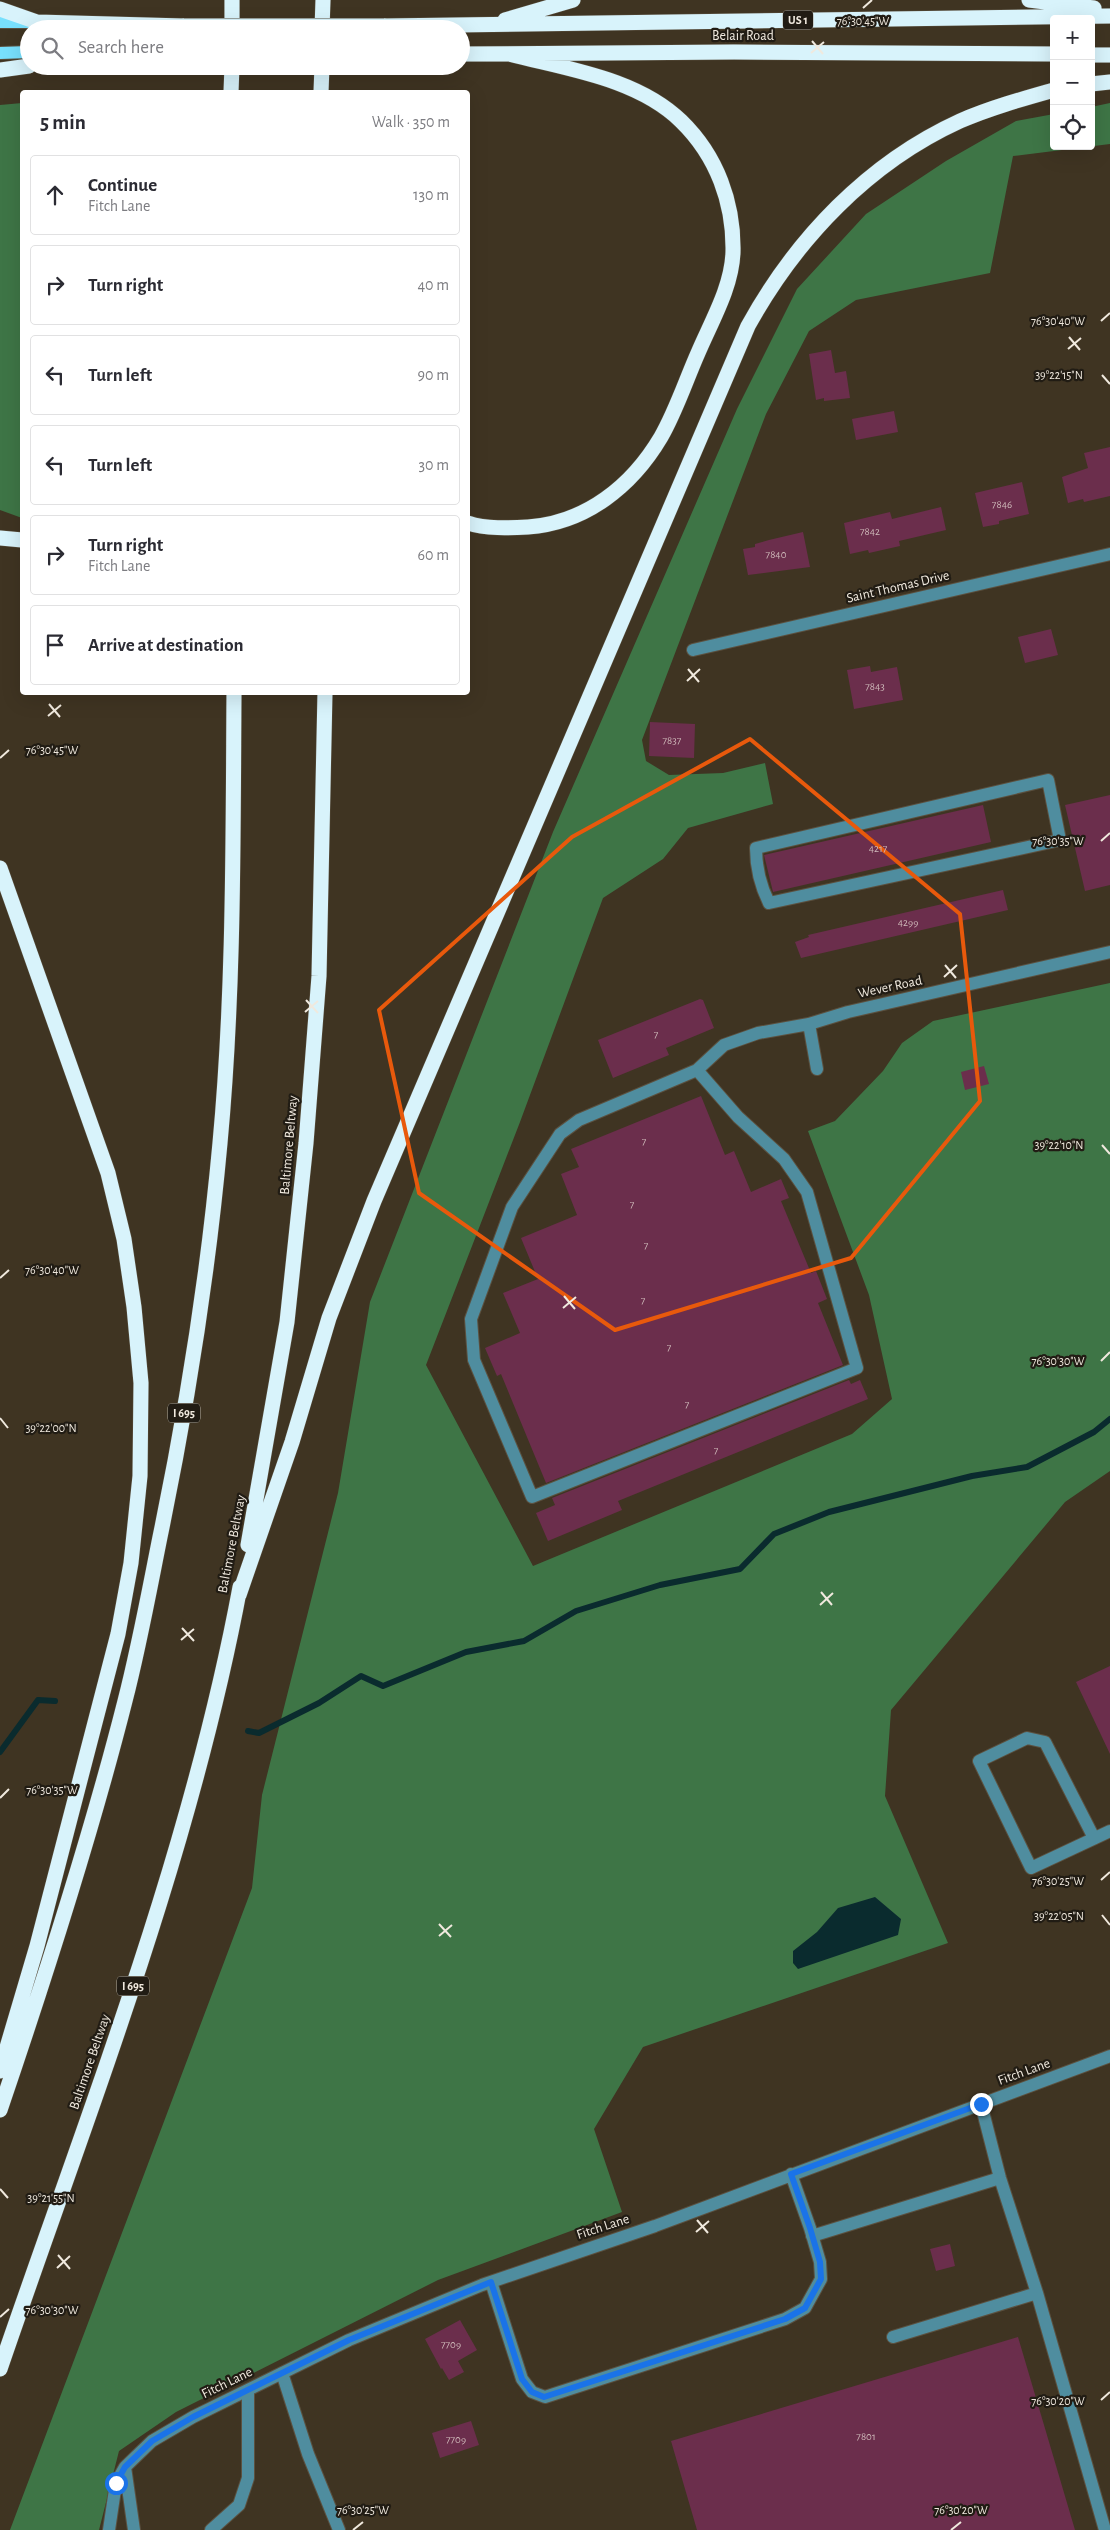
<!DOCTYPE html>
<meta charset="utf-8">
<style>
:root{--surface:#fff;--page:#f2f2f3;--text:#2b2b33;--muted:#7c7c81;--line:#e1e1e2}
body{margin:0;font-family:"Alegreya Sans",sans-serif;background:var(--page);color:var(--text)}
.controls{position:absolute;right:15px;top:15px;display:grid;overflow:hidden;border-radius:5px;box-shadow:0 5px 20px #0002}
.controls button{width:45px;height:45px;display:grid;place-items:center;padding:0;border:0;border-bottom:1px solid var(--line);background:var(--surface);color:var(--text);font:25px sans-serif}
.stop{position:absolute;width:15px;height:15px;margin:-11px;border:4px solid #1a73e8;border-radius:50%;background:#fff}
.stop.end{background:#1a73e8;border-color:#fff;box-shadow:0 1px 5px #0008}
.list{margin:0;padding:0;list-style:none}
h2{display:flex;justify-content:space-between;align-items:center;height:65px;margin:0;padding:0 20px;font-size:21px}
h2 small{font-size:16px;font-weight:400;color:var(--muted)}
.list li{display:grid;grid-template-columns:32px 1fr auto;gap:15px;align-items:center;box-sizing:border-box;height:80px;margin:0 10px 10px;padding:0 10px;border:1px solid var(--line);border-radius:5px}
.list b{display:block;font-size:19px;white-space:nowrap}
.list p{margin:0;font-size:16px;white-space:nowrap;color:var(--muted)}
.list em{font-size:16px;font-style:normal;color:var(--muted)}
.icon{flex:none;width:28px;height:28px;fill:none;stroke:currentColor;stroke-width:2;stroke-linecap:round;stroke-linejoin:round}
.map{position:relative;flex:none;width:1110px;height:2530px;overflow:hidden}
.search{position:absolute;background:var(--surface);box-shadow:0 5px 20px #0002;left:20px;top:20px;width:450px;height:55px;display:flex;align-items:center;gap:12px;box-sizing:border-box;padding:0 18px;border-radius:28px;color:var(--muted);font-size:19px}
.panel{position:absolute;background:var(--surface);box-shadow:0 5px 20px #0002;left:20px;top:90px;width:450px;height:605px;border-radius:5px}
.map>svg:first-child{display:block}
.forest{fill:#3e7546}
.water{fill:#0a2b2e}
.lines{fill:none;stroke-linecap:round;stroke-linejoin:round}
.stream{stroke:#0a2b2e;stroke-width:6}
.building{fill:#6b2e4c}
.minor-casing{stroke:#5b5140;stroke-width:14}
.major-casing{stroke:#5b5140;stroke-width:14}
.highway-casing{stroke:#5b5140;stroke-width:16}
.minor{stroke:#4f8d9f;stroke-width:12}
.major{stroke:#78e0fd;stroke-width:12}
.highway{stroke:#d8f3fb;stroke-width:15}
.highway-bridge-casing{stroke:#5b5140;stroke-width:16;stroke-linecap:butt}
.highway-bridge{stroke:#d8f3fb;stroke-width:15}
.route{stroke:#1a73e8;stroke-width:6}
.marked{fill:none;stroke:#e8590c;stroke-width:4;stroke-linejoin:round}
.ticks{fill:none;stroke:#f0e9de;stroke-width:2}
.labels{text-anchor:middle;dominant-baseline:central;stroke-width:4.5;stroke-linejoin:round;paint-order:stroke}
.number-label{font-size:11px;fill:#cfbaba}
.shield{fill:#211c14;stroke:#b2aca1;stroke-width:1}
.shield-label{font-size:12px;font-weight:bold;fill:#f0e9de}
.street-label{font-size:14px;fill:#f0e9de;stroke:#211c14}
.ticks-label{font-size:12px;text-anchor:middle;fill:#f0e9de;stroke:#211c14;stroke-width:4.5;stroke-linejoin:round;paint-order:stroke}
</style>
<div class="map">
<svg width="1110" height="2530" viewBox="0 0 1110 2530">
<rect width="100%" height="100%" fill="#3f3422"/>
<path class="forest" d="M22,103V518L0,510V105Z
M1110,103V144L1013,156L990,273L856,300L809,331L766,414L642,740L646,761L669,775L723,773L765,763L773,804L688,828L663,859L603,898L520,1122L426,1365L533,1566L852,1434L892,1399L869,1295L808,1131L835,1121L883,1071L902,1043L933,1021L1110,983V1471L1065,1502L891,1710L885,1796L948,1943L643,2047L594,2129L622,2212L438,2280L176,2412L119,2451L99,2530H10L252,1888L262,1795L338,1493L370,1302L553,832L737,409L797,289L866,214L946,161L1016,121L1054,114V146H1091V107Z"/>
<path class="water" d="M875,1897L901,1919L898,1935L798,1969L793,1963V1951L817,1932L838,1908Z"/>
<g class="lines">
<path class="stream" d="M248,1731L259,1733L319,1703L361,1676L383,1686L466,1652L524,1641L576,1611L660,1585L740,1569L774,1534L829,1512L972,1476L1027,1467L1094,1432L1110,1419
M0,1752L38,1700L55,1701"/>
</g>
<path class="building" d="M831,350L835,373L846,371L850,398L824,401V398L816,400L809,354Z
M894,411L898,432L856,440L852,419Z
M1110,447V496L1084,502L1083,499L1068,503L1062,477L1088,468L1084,453Z
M1022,482L1029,514L999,521V524L983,527L975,493Z
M941,507L946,530L899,541L900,546L869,553L868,550L850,554L844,523L890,512L892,519Z
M803,532L810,567L748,575L743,549L755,547V544L769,540Z
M1051,629L1058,655L1025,663L1018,637Z
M870,666L871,672L897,667L903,700L854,709L847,670Z
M650,722L695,724L694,758L649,756Z
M1110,795V885L1085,891L1065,805Z
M983,805L991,842L773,892L764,855Z
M1003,890L1008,910L801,958L795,942L809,937L808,935Z
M700,999L703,1000L714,1028L666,1048L669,1055L613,1078L598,1040Z
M984,1066L989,1084L965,1090L961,1072Z
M701,1096L725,1155L734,1151L751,1192L781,1179L789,1198L781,1201L811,1273L816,1271L827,1299L818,1303L843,1365L546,1483L501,1374L497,1376L485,1348L520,1333L503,1293L538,1279L521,1238L577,1215L561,1174L579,1167L571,1149Z
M849,1380L851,1384L860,1380L868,1399L618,1501L622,1510L548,1541L536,1513L555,1505L552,1498Z
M1110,1666V1754L1076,1682Z
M950,2244L955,2266L936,2271L930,2249Z
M460,2320L477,2350L458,2361L464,2372L449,2380L442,2368L441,2369L425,2339Z
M1018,2337L1075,2530H697L671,2441Z
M471,2421L479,2445L440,2458L432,2433Z"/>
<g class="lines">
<g class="minor-casing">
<path id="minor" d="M693,650L1110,554
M1048,780L1060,840L769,903C760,885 756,868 756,848Z
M817,1069L809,1024L848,1012L1110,952
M697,1070L738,1117L784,1159L807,1192L857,1368L532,1497L474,1360L471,1319L512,1207L560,1134L579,1120L697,1070L724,1045L758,1033L809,1024
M1094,1838L1045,1742L1027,1738L979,1761L1031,1868L1110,1831
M981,2104L1000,2178L1037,2293L1105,2530
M812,2236L1000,2178
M491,2282L522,2379L532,2392L545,2397L785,2319L805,2308L821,2279L820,2262L810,2228L791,2174
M893,2337L1037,2293
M282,2373L308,2454L339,2530
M125,2467L134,2530
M109,2530L116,2483L125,2467L152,2441L193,2417L349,2340L482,2285L655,2226L1110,2056
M211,2530L239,2505L248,2478V2390"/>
</g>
<g class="major-casing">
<path id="major" d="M0,22H29
M0,53L29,52"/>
</g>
<g class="highway-casing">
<path id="highway" d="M1029,0L1094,8
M0,9L37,22L184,26
M505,20L573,0
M384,26L1110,16
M232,29V0
M322,29L323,0
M461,54L734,52L1054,54
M1091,55H1110
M0,70L29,66
M1091,84L1110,82
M231,92L232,66
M321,92L322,66
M468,523C486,529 509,528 528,527C586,523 632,486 661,437C676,411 686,380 698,353C711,322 732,287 733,252C734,203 717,156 681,121C637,78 566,69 509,54
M0,538L22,540
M0,868L108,1173L124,1239L134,1307L141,1383L140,1476L131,1563L118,1634L37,1946L0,2071
M248,1545L287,1322L306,1143L319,976L325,692
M239,1595L292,1442L329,1318L374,1201L748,326C796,239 868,163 960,121C990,108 1022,99 1054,90
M0,2110C46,1975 90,1839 125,1701C139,1647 149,1592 160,1537C187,1407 208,1275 220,1143C234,993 233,842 234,692
M0,2369C88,2112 190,1856 240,1587"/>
</g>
<use href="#minor" class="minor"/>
<use href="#major" class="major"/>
<use href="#highway" class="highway"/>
<g class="highway-bridge-casing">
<path id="highway-bridge" d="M184,26H384"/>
</g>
<use href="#highway-bridge" class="highway-bridge"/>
</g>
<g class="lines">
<path class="route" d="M116,2483L125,2467L152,2441L193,2417L349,2340L491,2282L522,2379L532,2392L544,2397L785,2319L805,2308L821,2279L820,2262L810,2228L791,2174L981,2104"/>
</g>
<path class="marked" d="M750,739L960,914L980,1101L851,1258L615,1330L419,1193L379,1010L572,837Z"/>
<path class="ticks" d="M863,8L872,0M812,41L823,54M811,53L824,42M1101,321L1110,313M1069,337L1080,350M1068,349L1081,338M1102,375L1110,384M688,669L699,682M687,681L700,669M49,704L60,717M48,716L61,705M0,758L9,750M1101,841L1110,833M945,965L956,978M944,977L957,965M306,1000L318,1013M305,1012L318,1001M1102,1145L1110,1154M0,1278L9,1270M564,1296L575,1309M563,1308L576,1297M1101,1361L1110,1352M0,1418L8,1428M821,1592L832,1605M820,1605L833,1593M182,1628L194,1641M181,1640L194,1629M0,1798L9,1789M1101,1880L1110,1872M1102,1915L1110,1925M439,1924L451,1937M439,1936L452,1925M0,2189L8,2198M697,2220L708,2233M696,2232L709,2221M58,2255L70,2269M57,2268L70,2256M0,2317L9,2309M1101,2400L1110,2392M353,2530L363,2522M951,2530L961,2522"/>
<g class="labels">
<g class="number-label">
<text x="1002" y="504">7846</text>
<text x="870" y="531">7842</text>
<text x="776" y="554">7840</text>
<text x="875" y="686">7843</text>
<text x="672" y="740">7837</text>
<text x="878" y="848">4217</text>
<text x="908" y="922">4299</text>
<text x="656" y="1034">7</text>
<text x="644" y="1141">7</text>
<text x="632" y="1204">7</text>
<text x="646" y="1245">7</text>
<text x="643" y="1300">7</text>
<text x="669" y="1347">7</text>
<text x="687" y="1404">7</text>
<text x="716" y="1450">7</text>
<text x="451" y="2344">7709</text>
<text x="866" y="2436">7801</text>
<text x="456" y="2439">7709</text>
</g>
<g class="shield">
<rect x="783" y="10.5" width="30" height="19" rx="4"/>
<rect x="168" y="1403.5" width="32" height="19" rx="4"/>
<rect x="117" y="1976.5" width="32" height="19" rx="4"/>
</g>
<g class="shield-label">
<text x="798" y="20">US 1</text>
<text x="184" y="1413">I 695</text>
<text x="133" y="1986">I 695</text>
</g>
<g class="street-label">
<text x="743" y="36">Belair Road</text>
<text transform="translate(898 587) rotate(-13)">Saint Thomas Drive</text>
<text transform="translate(890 987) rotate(-12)">Wever Road</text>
<text transform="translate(289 1145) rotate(-85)">Baltimore Beltway</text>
<text transform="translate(232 1544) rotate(-79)">Baltimore Beltway</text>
<text transform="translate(90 2062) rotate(-71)">Baltimore Beltway</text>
<text transform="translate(1024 2072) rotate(-20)">Fitch Lane</text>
<text transform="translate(603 2227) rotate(-18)">Fitch Lane</text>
<text transform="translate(227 2383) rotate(-26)">Fitch Lane</text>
</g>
</g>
<g class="ticks-label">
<text x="863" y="25">76°30'45"W</text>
<text x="1058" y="325">76°30'40"W</text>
<text x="1059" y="379">39°22'15"N</text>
<text x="52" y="754">76°30'45"W</text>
<text x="1058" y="845">76°30'35"W</text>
<text x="1059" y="1149">39°22'10"N</text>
<text x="52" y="1274">76°30'40"W</text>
<text x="1058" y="1365">76°30'30"W</text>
<text x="51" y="1432">39°22'00"N</text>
<text x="52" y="1794">76°30'35"W</text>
<text x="1058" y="1885">76°30'25"W</text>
<text x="1059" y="1920">39°22'05"N</text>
<text x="51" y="2202">39°21'55"N</text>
<text x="52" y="2314">76°30'30"W</text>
<text x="1058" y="2405">76°30'20"W</text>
<text x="363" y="2514">76°30'25"W</text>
<text x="961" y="2514">76°30'20"W</text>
</g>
</svg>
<div class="controls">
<button>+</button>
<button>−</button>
<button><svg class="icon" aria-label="locate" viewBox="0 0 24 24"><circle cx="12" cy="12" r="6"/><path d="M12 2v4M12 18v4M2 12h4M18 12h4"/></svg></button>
</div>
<div class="stop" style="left:116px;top:2483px"></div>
<div class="stop end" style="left:981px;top:2104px"></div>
<div class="search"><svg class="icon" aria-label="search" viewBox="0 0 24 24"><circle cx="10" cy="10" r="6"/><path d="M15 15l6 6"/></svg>Search here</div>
<section class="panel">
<h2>5 min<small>Walk · 350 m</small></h2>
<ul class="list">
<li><svg class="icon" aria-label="ahead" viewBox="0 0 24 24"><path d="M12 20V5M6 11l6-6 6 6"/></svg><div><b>Continue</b><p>Fitch Lane</p></div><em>130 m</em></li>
<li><svg class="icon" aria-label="right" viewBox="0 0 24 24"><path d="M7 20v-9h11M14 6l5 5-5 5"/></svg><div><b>Turn right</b></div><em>40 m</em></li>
<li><svg class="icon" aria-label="left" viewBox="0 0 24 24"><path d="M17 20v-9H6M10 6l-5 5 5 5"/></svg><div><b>Turn left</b></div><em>90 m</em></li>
<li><svg class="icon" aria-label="left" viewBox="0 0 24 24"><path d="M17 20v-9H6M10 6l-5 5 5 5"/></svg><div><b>Turn left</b></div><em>30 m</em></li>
<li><svg class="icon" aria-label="right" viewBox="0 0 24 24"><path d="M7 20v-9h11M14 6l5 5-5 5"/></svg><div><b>Turn right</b><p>Fitch Lane</p></div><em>60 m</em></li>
<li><svg class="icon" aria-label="arrive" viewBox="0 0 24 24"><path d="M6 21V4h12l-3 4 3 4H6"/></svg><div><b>Arrive at destination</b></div></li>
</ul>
</section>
</div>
